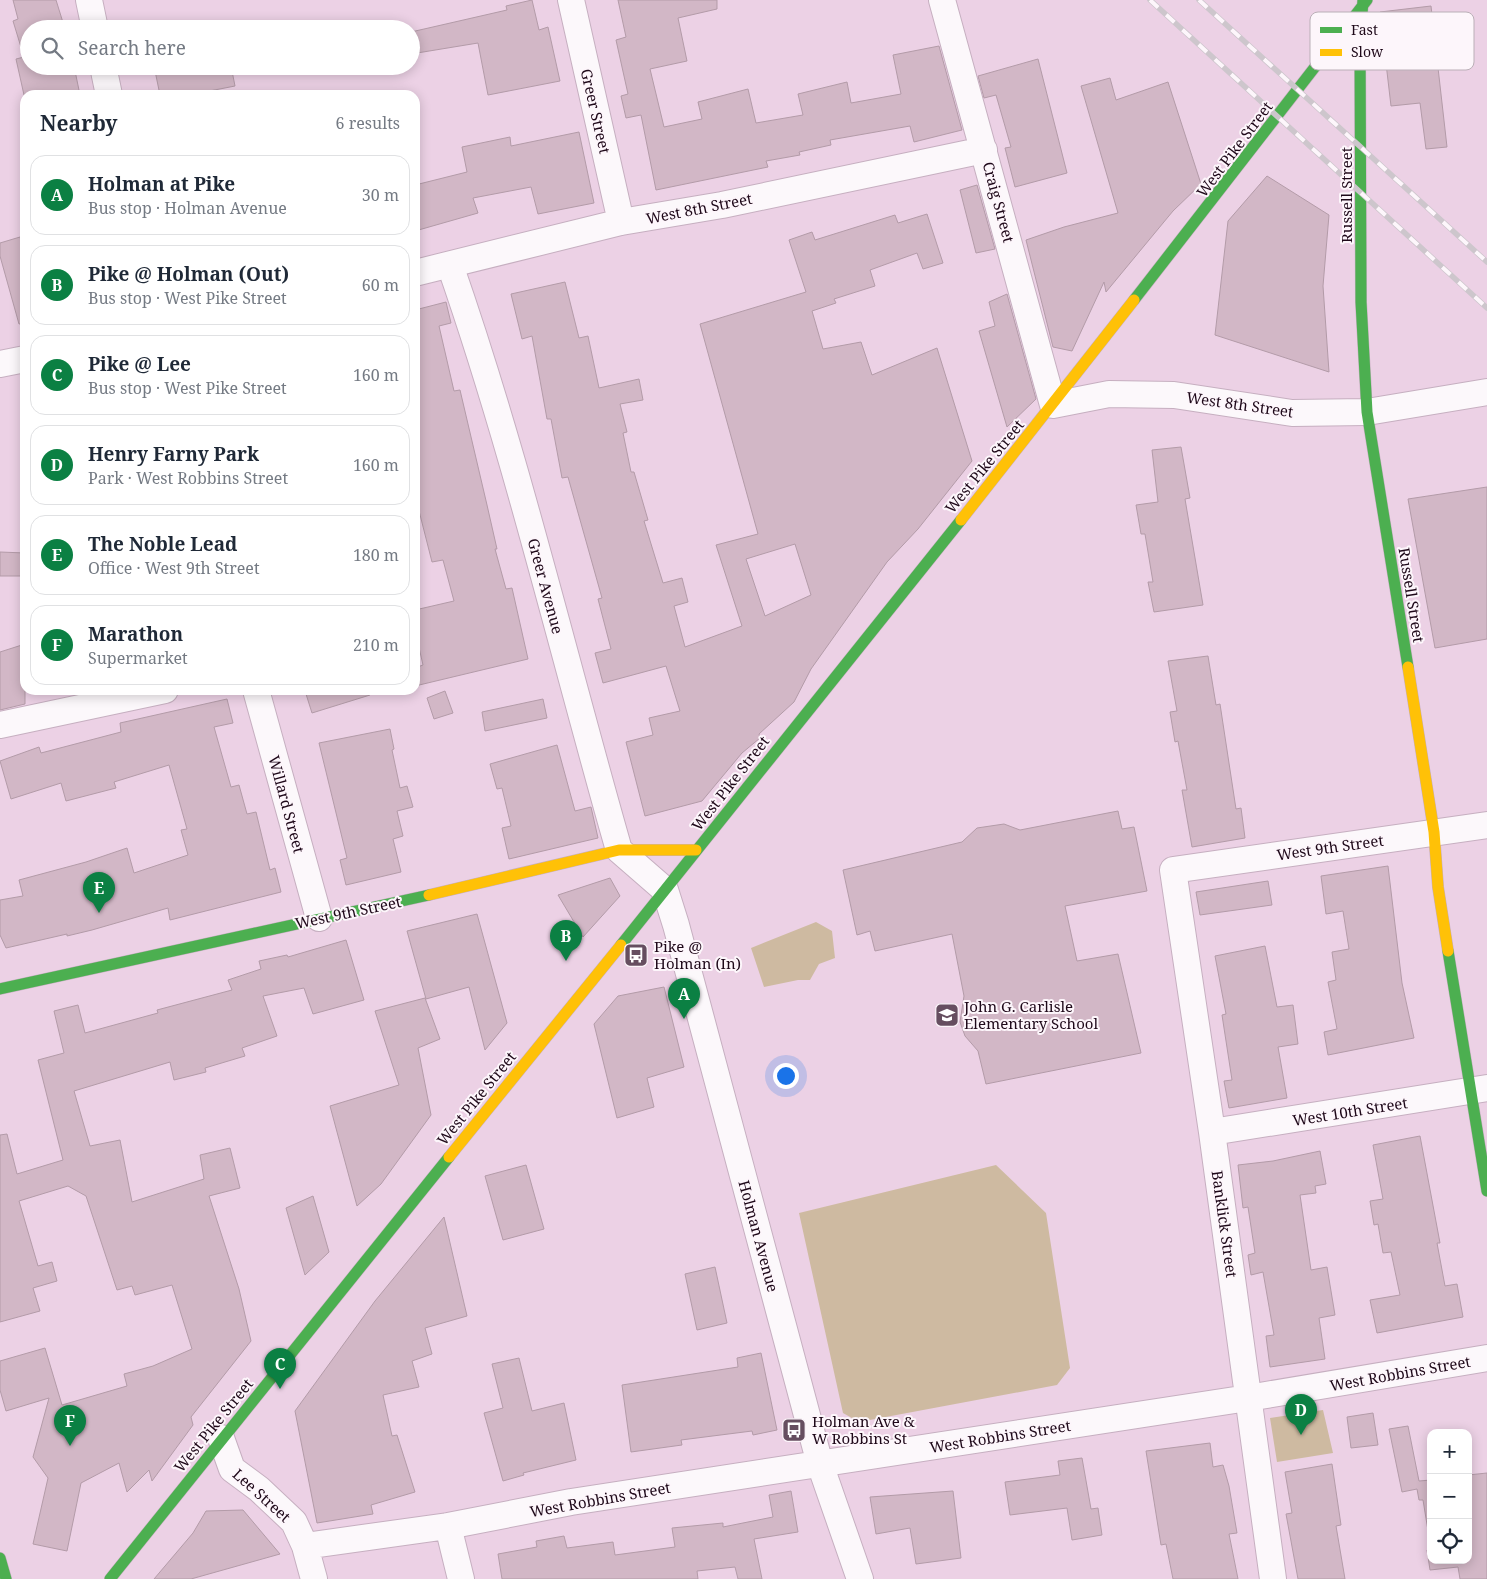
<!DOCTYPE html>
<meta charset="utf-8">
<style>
:root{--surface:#fff;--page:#f6f6f7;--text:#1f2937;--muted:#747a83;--line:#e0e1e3;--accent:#0b8043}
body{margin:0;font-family:"Noto Serif",serif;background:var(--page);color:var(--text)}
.controls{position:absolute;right:15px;bottom:15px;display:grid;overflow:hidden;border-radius:10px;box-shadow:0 2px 12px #0003}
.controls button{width:45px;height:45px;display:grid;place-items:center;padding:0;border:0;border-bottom:1px solid var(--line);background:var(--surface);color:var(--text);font:25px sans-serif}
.you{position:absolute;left:785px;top:1075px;width:18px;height:18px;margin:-12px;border:4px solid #fff;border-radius:50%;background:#1a73e8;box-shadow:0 0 0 8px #1a73e833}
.badge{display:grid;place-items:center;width:32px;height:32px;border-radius:50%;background:var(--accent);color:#fff;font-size:16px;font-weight:700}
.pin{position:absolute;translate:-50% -41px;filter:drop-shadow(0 1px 2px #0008)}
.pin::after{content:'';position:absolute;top:26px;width:18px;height:15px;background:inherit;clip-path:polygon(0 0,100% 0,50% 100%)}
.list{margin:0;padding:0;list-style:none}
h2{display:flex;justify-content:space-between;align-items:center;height:65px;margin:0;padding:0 20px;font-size:21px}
h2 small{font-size:16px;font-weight:400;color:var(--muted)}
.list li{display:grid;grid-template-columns:32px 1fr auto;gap:15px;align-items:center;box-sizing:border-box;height:80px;margin:0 10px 10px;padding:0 10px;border:1px solid var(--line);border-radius:15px}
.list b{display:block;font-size:19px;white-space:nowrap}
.list p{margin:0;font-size:16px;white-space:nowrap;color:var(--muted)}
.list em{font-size:16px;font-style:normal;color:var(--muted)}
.icon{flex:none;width:28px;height:28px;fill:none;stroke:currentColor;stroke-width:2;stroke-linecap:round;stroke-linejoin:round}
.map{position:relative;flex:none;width:1487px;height:1579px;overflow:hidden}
.search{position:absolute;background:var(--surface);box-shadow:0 2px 12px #0003;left:20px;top:20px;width:400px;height:55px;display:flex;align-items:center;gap:12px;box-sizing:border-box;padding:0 18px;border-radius:28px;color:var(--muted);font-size:19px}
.panel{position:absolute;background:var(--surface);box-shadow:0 2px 12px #0003;left:20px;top:90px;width:400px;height:605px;border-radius:15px}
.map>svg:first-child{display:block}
.green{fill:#cebaa1}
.building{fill:#d2b7c6;stroke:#b39ba8;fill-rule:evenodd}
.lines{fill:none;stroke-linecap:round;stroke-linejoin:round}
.street-casing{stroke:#c6afc0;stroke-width:28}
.fast-casing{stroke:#c6afc0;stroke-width:12}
.slow-casing{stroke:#c6afc0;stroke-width:12}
.street{stroke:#fcf8fb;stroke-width:26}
.fast{stroke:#4caf50;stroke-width:11}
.slow{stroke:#ffc107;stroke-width:11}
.rail-casing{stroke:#cdc6cc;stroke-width:5.5}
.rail{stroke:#fdf6fb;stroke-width:4;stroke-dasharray:11;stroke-linecap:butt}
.labels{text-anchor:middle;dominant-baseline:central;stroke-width:4;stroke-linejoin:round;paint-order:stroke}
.street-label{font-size:15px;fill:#1e0819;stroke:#fdf6fb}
.poi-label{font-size:15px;fill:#1e0819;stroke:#fdf6fb;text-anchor:start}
.key{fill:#fdf6fb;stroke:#baafb7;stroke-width:1}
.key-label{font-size:14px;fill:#1e0819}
</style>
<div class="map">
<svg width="1487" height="1579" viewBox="0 0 1487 1579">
<rect width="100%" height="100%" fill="#ecd1e5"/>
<path class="green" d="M816,922L832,931L835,958L819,964L810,980H798L764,987L751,948Z
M996,1165L1046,1213L1070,1368L1057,1385L859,1422L843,1413L799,1213Z
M1323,1410L1333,1453L1277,1462L1270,1418Z"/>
<path class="building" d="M13,0H56L65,29H29V66H74L80,95H24L16,59L24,57L13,21L18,19Z
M532,0L539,30L548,27L560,81L488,95L478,43L411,54V32L507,10L506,6Z
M618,0H717V9L678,18L687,61L650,69L664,127L702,119L698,102L748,89L756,123L803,115L798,94L847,82L851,103L901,94L893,55L939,46L962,130L914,142L910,126L830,140L831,145L799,152L800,155L766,161L768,167L656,190L641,115L626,118L621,96L628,94L616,40L626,37Z
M1431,6L1447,147L1426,149L1420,103L1391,106L1380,12Z
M1038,59L1067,173L1015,187L1005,148L1011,147L996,95L984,98L978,76Z
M154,66H231L235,86L189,95H160Z
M1110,78L1116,100L1168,82L1201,184L1173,211L1106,292L1104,282L1072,351L1053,347L1026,240L1064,227L1118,213L1081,86Z
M579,132L594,203L538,214L531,187L473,198L478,213L415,231V185L467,172L462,147L510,137L511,146Z
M1267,176L1329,215L1323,286L1329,372L1215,335L1228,221Z
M977,185L995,249L976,253L960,190Z
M927,214L943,263L923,269L917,253L870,270L875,286L834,299L836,303L812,311L823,349L861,342L872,375L937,348L972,461L918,529L887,562L811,669L794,702L759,734L760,738L742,753L702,801L645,816L626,742L653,735L649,718L680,711L666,666L603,683L595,653L611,649L598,599L602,598L568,477L562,478L551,419H547L532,336L522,339L511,294L565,282L579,338L588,336L599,388L639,379L643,400L620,404L627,432L623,433L631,472H634L648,520L644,521L663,583L682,578L688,602L674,606L685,647L742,626L716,545L758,534L700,324L806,292L789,240L812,232L815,240L895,215L898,223ZM795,544L811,595L765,616L746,559Z
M20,237L25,255V323L19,324L0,256V243Z
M1007,294L1036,399L1007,427L979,331L995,326L989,302Z
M446,302L451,323L439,326L454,391L460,390L487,505L497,549H495L506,589L512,588L528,659L415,686V668L423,665L415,630V610L454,601L443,560L432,562L415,495V310Z
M1181,447L1190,498L1185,499L1203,605L1154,612L1148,582H1153L1145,534H1141L1136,505L1158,502L1152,450Z
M1487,487V639L1435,648L1408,499Z
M0,552L25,553V576H0Z
M25,644V704L0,710V652Z
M1208,656L1216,705L1220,704L1236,809L1241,808L1245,838L1192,847L1182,790H1187L1178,741L1175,742L1170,712L1177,711L1168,661Z
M318,690H369L370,695L312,713L306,694Z
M445,691L453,713L434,719L427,698Z
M227,699L233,723L214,727L231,787L239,785L247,814L256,812L270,870L275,868L281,892L170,920L168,908L92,930L67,936V934L6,948L0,935V900L23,896L19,880L86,862L127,848L134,873L188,855L181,830L187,829L169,765L114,782L116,788L66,801L61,783L11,799L0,761L39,747L41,753L121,732L120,723Z
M543,699L547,718L485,731L482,712Z
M390,729L394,749L392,750L400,788L407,786L413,807L397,811L403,836L393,839L401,872L346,885L340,860L347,858L319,743Z
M557,745L575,811L591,807L598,838L509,859L502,828L511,826L502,788L497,789L490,764Z
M1118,811L1122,829L1134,827L1147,891L1065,906L1077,961L1118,954L1141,1053L986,1084L978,1051L965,1036L960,1022L964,996L952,934L875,951L870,931L857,935L843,870L962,842L977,828L1004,824L1020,830Z
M1388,866L1402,983L1414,1038L1328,1055L1324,1032L1337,1029L1328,982L1336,980L1332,952L1349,949L1343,911L1326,914L1321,876Z
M610,878L620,896L583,937L558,895Z
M1268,881L1272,905L1200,915L1196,892Z
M477,914L507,1023L485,1050L469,987L426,999L407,931Z
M346,940L364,1000L313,1014L304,988L263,996L277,1036L242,1048L245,1056L205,1068L206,1072L174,1080L170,1062L74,1091L90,1146L120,1140L132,1202L204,1179L200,1155L230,1148L240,1188L209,1196L239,1289L251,1341L191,1417L193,1425L152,1481L149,1470L127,1492L119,1463L81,1483L67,1551L33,1544L48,1478L33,1457L49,1398L6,1411L0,1390V1361L45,1348L62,1405L127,1386L124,1374L153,1366L192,1349L172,1285L135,1295L132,1286L117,1290L86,1196L68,1186L19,1201L38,1266L52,1262L57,1281L33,1288L40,1311L0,1322V1135L7,1134L17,1174L63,1160L38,1060L64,1053L54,1011L78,1005L85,1033L158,1013L157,1010L232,990L228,980L261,969L259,961L287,955L288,957Z
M1265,946L1277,1007L1293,1005L1298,1044L1278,1047L1287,1098L1229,1108L1224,1081L1232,1080L1222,1015L1226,1014L1215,956Z
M664,987L684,1067L647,1078L654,1107L617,1118L594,1024L618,996Z
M425,998L440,1039L418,1048L431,1115L381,1184L357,1206L330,1106L399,1085L375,1011Z
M1420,1136L1440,1243H1437L1445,1286L1457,1284L1463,1317L1377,1333L1370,1300L1400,1295L1391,1252L1383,1253L1378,1224L1374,1225L1370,1201L1383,1199L1373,1145Z
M1320,1151L1326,1184L1315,1186L1316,1193L1300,1195L1311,1270L1327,1267L1335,1315L1319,1318L1325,1359L1270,1367L1266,1336L1274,1335L1263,1272L1251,1275L1248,1255L1255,1253L1248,1207L1243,1208L1238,1165L1273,1161Z
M526,1165L544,1229L503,1240L485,1176Z
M313,1196L329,1252L305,1275L286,1208Z
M444,1217L467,1316L425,1328L432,1354L412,1361L419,1387L383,1395L392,1436L397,1435L415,1492L371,1505L373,1514L317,1523L295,1411L375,1301Z
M715,1267L727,1323L697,1330L685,1274Z
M761,1353L777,1430L753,1435L752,1431L681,1440L682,1445L631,1452L622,1385L738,1367L737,1358Z
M519,1358L532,1411L564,1403L576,1460L523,1473L524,1475L503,1481L484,1413L503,1408L492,1364Z
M1373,1413L1378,1445L1351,1448L1347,1417Z
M1408,1426L1419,1481L1431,1480V1560H1468V1475L1487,1473V1579H1460L1458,1567L1430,1570L1427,1550L1431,1549L1423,1500H1419L1417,1489L1402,1492L1389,1429Z
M1210,1443L1213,1467L1223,1465L1229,1486L1237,1533L1229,1534L1238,1579H1173L1166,1544L1161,1545L1146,1451Z
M1082,1458L1091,1509L1098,1508L1102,1535L1072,1540L1067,1508L1010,1515L1005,1482L1060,1475L1058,1461Z
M1332,1464L1341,1525L1336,1526L1345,1579H1298L1286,1514L1292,1513L1285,1472Z
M791,1491L798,1532L754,1539L762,1579H738L735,1567L697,1571L698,1579H502L498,1554L537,1547L536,1541L564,1536L567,1548L613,1542L615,1555L675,1547L672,1528L723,1523V1527L773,1517L769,1495Z
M953,1491L961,1558L916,1564L910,1528L876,1534L870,1497Z
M243,1510L280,1554L191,1579H154L193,1533L206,1511Z"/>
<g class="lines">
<g class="street-casing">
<path id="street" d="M89,0L95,29
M571,0L621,222
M942,0L1053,405L1109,394L1174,395L1292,413L1367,412L1487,392
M103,66L109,95
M450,265C517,457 563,655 619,850L665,890L676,925L820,1464L860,1579
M415,273L621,222L722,205L984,150
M0,364L25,359
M256,690L319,918
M0,725L165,690
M1212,1132L1487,1088
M221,1438L232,1469L259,1489L294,1522L305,1546L314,1579
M448,1526L461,1579
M305,1546L448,1526L571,1502L1248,1398L1487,1358
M1273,1579L1212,1132L1173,870L1487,825"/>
</g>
<g class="fast-casing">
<path id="fast" d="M1363,0L1360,41L1361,302L1367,412L1408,667
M1134,300L1367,0
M621,945L961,520
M1448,951L1487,1191
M0,989L429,895
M0,1558L6,1579
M110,1579L449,1157"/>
</g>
<g class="slow-casing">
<path id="slow" d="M961,520L1134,300
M1408,667L1434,832L1438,887L1448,951
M429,895L619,850H696
M449,1157L621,945"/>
</g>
<use href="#street" class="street"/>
<use href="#fast" class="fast"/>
<use href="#slow" class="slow"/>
<g class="rail-casing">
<path id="rail" d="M1150,0L1487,308
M1199,0L1487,262"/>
</g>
<use href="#rail" class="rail"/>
</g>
<defs>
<g id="bus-square" transform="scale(1.25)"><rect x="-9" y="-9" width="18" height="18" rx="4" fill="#664e60" stroke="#fdf6fb"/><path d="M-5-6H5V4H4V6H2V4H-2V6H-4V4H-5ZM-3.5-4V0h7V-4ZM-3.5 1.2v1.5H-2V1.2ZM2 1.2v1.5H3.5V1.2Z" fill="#fff"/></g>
<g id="school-square" transform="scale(1.25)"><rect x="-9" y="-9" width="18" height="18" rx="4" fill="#664e60" stroke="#fdf6fb"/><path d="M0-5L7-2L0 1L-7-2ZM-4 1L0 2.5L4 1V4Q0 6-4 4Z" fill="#fff"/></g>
</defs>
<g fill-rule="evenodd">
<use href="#bus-square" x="636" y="955"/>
<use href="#school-square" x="947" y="1015"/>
<use href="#bus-square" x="794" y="1430"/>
</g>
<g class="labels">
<g class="street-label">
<text transform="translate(596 111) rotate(77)">Greer Street</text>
<text transform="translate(1234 149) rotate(-53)">West Pike Street</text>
<text transform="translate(1346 195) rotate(-90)">Russell Street</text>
<text transform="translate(999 202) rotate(75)">Craig Street</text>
<text transform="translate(699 208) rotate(-11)">West 8th Street</text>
<text transform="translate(1240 404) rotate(8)">West 8th Street</text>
<text transform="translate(984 466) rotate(-51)">West Pike Street</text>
<text transform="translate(546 586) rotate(75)">Greer Avenue</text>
<text transform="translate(1412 595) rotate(81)">Russell Street</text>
<text transform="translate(730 783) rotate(-52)">West Pike Street</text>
<text transform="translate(287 804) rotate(75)">Willard Street</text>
<text transform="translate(1330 847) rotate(-8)">West 9th Street</text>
<text transform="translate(348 912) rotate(-12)">West 9th Street</text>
<text transform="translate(476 1098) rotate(-51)">West Pike Street</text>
<text transform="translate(1350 1111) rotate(-9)">West 10th Street</text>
<text transform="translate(1225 1224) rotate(82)">Banklick Street</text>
<text transform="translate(759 1236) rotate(75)">Holman Avenue</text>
<text transform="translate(1400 1373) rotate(-10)">West Robbins Street</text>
<text transform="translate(213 1425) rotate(-51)">West Pike Street</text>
<text transform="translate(1000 1436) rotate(-9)">West Robbins Street</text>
<text transform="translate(262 1495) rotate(42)">Lee Street</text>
<text transform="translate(600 1499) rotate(-10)">West Robbins Street</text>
</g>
<g class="poi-label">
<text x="654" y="946">Pike @<tspan x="654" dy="17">Holman (In)</tspan></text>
<text x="964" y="1006">John G. Carlisle<tspan x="964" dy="17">Elementary School</tspan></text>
<text x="812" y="1421">Holman Ave &amp;<tspan x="812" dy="17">W Robbins St</tspan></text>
</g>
</g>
<rect x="1310" y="12" width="164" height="58" rx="8" class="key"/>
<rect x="1320" y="27" width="22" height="6" fill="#4caf50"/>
<rect x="1320" y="49" width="22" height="7" fill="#ffc107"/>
<g class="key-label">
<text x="1351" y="35">Fast</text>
<text x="1351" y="57">Slow</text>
</g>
</svg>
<div class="controls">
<button>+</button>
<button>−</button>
<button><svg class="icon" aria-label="locate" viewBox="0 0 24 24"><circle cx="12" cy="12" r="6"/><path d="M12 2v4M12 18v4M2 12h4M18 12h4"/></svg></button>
</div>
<div class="you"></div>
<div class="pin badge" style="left:684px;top:1019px">A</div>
<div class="pin badge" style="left:566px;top:961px">B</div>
<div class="pin badge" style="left:280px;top:1389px">C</div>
<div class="pin badge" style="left:1301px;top:1435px">D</div>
<div class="pin badge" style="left:99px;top:913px">E</div>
<div class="pin badge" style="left:70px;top:1446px">F</div>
<div class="search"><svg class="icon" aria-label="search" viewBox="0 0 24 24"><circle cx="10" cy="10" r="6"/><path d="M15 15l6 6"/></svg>Search here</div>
<section class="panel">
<h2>Nearby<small>6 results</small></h2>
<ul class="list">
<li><span class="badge">A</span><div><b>Holman at Pike</b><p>Bus stop · Holman Avenue</p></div><em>30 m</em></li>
<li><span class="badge">B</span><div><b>Pike @ Holman (Out)</b><p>Bus stop · West Pike Street</p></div><em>60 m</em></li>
<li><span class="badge">C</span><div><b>Pike @ Lee</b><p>Bus stop · West Pike Street</p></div><em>160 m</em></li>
<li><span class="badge">D</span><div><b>Henry Farny Park</b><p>Park · West Robbins Street</p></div><em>160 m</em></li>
<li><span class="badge">E</span><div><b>The Noble Lead</b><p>Office · West 9th Street</p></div><em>180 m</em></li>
<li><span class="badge">F</span><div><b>Marathon</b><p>Supermarket</p></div><em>210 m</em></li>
</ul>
</section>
</div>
